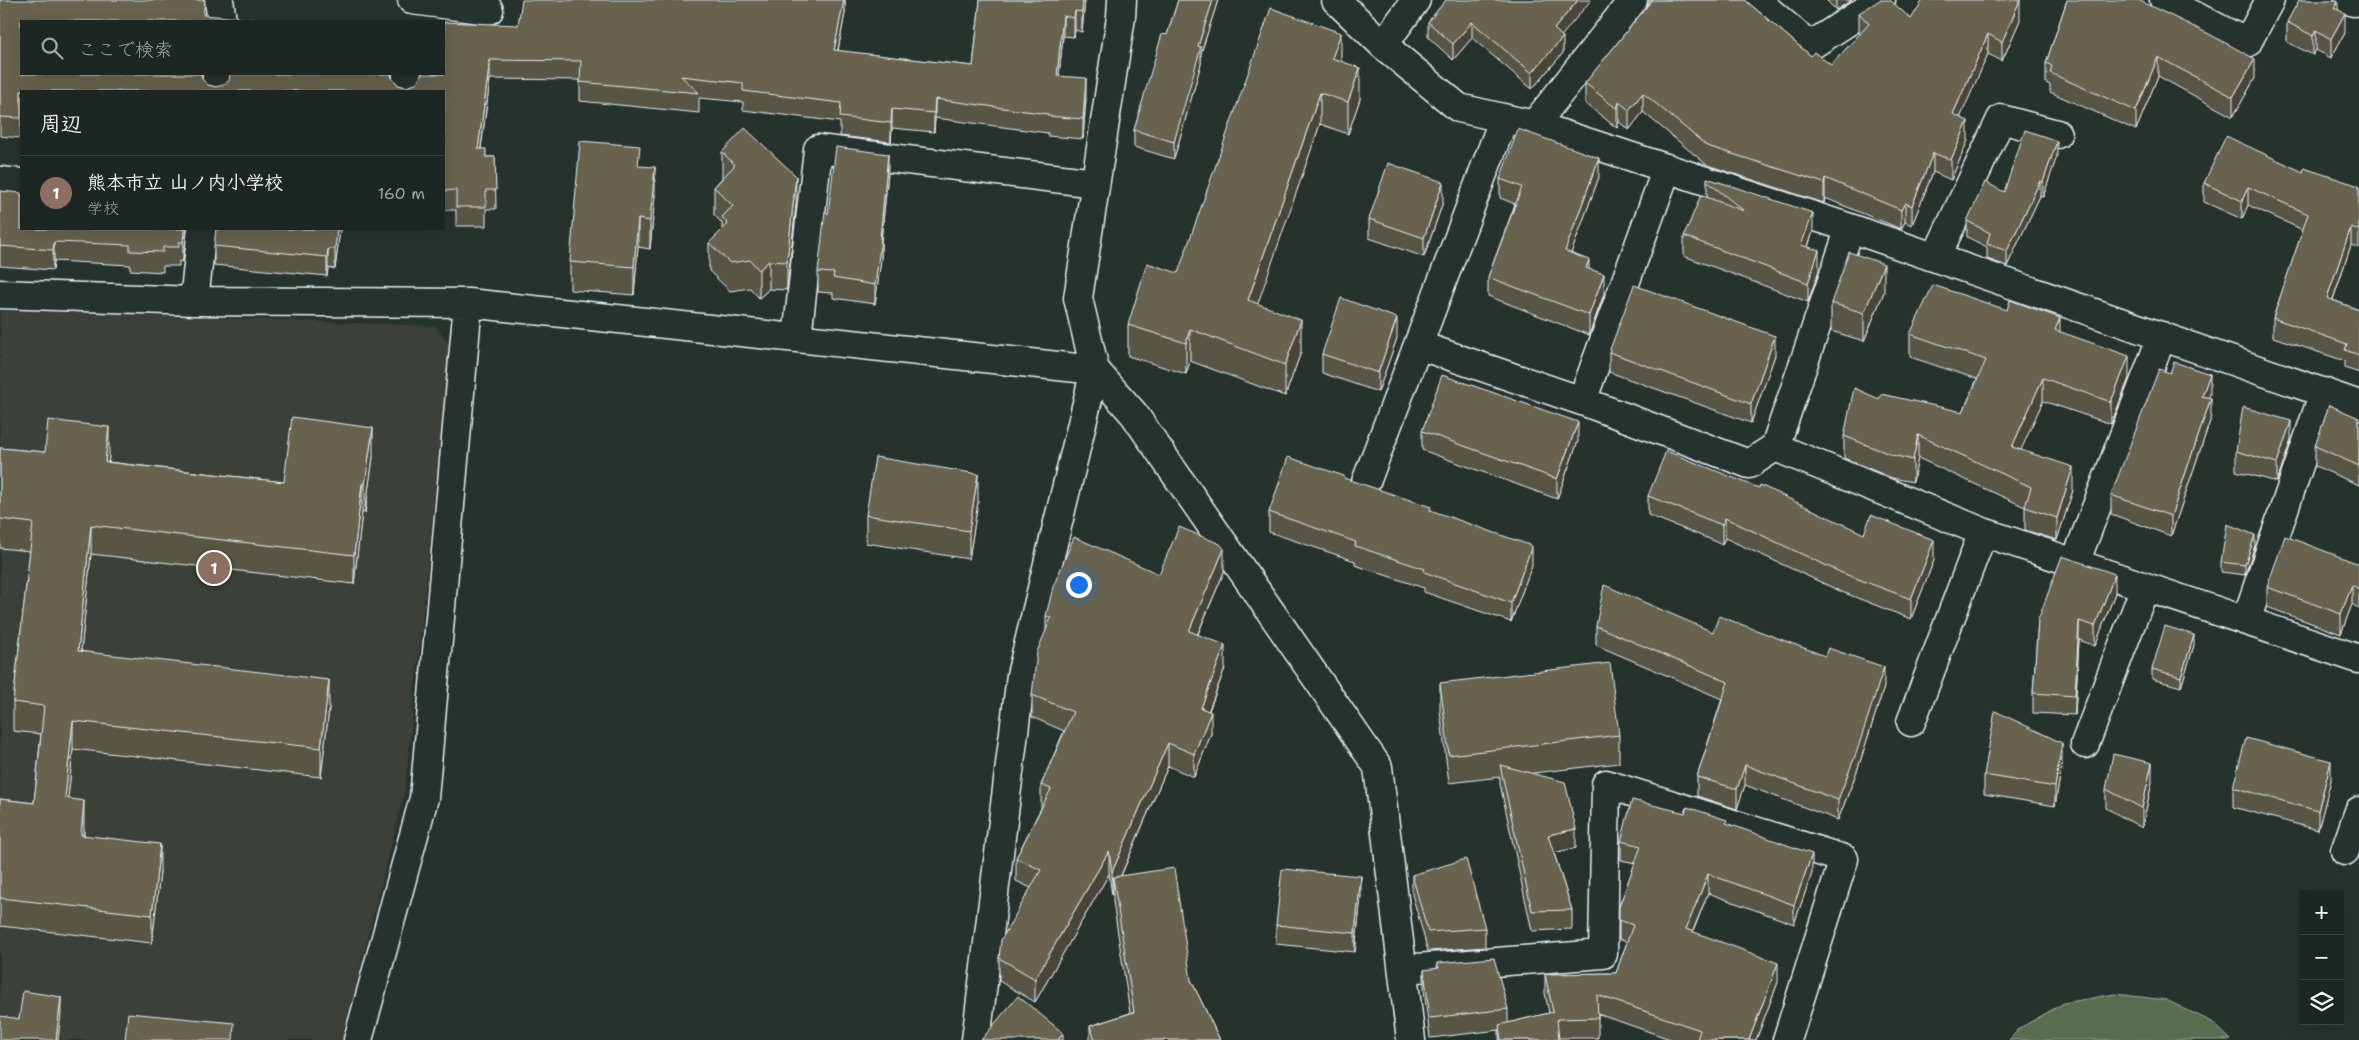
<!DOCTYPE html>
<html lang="ja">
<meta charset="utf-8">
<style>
:root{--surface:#1c2622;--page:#29322f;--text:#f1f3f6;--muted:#a0a5a5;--line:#3a4340;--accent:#ffd166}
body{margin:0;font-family:"Shantell Sans","Klee One",sans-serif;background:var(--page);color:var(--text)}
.controls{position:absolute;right:15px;bottom:15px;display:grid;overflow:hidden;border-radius:0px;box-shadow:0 5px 20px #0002}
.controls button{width:45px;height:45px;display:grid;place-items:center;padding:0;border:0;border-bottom:1px solid var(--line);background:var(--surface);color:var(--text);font:25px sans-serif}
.you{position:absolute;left:1078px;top:584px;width:18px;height:18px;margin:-12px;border:4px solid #fff;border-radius:50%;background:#1a73e8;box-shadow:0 0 0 8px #1a73e833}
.badge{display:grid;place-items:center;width:32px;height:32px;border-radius:50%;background:var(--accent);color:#fff;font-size:16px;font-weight:700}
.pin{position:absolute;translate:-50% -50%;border:2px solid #fff;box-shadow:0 1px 5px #0006}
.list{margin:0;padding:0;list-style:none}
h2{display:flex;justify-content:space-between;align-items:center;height:65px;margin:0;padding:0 20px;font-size:21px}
h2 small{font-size:16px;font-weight:400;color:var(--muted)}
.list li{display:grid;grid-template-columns:32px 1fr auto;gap:15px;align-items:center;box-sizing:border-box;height:75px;padding:0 20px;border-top:1px solid var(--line)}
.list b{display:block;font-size:19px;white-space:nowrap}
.list p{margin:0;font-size:16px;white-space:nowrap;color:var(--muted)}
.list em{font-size:16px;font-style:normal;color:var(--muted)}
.icon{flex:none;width:28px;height:28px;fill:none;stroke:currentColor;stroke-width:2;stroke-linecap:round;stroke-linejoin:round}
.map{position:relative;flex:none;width:2359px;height:1040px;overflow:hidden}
.search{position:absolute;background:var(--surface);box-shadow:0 5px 20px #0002;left:20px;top:20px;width:425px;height:55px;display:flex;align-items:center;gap:12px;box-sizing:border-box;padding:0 18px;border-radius:0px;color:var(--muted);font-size:19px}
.panel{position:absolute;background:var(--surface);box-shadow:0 5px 20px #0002;left:20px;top:90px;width:425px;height:140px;border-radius:0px}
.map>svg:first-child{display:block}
.built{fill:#3a4138}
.green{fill:#596c4f;stroke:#a0aea4}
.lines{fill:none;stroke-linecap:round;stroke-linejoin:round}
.minor-casing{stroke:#e8f1f8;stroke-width:31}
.minor{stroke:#26332d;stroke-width:28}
.wall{fill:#595445;stroke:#e8f1f8}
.shaded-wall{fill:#484538;stroke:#e8f1f8}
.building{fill:#676250;stroke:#e8f1f8}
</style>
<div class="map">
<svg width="2359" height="1040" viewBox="0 0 2359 1040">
<rect width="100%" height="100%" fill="#26332d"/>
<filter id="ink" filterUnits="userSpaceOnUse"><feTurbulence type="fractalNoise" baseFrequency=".02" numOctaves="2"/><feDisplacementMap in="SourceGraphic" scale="10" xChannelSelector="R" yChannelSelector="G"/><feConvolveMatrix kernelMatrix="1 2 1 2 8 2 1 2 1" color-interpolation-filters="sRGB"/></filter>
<g filter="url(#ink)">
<path class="built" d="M0,310L435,326L450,345L405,790L342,1040H0Z"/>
<path class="green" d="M2115,994L2166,1000L2212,1022L2231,1040H2009L2020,1028L2064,1003Z"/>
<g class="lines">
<g class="minor-casing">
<path id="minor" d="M219,0L222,21
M412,0L489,10
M1336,0L1383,45L1459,108L1534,125L1850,228L2359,405
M1756,0L1810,46L1881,0
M2164,0L2247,43L2270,0
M2349,0L2354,2
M1383,45L1416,0
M216,91L217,74
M406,91L407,74
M1534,125L1633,0
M0,181L21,183
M1936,257L2001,119L2057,134
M0,294L194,301L468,303L1095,370L1134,414L1378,767L1411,1040
M194,301L202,229
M797,338L818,149L1095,183
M1418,345L1582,401L1749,464L1775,447L1850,228
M1582,401L1667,168
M1775,447L1983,532L2359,659
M1366,482L1504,118
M2075,563L2162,336
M2246,621L2324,392
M1911,722L1983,532
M2085,744L2145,587
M2345,851L2359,811
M1403,969L1603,954L1606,784L1844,859L1787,1040
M358,1040L424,798L468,303
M976,1040L1021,675L1095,370L1078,298L1121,17L1122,0"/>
</g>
<use href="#minor" class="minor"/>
</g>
<path class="wall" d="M0,0L21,21L203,74L202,79L208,85L216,87L392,74V78L398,85L406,87L413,85L518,25L845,0V13L838,51L973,66L980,0H1085L1082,32L1075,30L1074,37L1063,36L1059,76L1086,98L1083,139L1048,136V133L935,118L934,132L892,128L891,142L840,136V122L743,110V102L699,98V113L580,101V80L490,79L481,149L486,157H495L496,209H486V226H456V210H444V91H21V138L0,136Z
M1178,0H1218L1201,53V64L1174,159L1134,147V130L1167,35Z
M1446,0L1562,36L1563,53L1532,89L1472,38L1453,60L1428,37V22Z
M1649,0H1745L1811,56L1831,65L1860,34L1859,33V13L1911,19L2020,20L2002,61L1988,54L1960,117L1968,140L1951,180L1933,172L1912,225L1905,222L1901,229L1825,198L1824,203L1707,165L1643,112L1629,130L1619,122L1617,128L1585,103V83L1649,5Z
M1826,0H1852L1836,10Z
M2067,0L2255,78L2233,117L2158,76L2136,130L2050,92V85L2046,83V63Z
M2287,22L2345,33L2331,58L2316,50L2313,55L2287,42Z
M1341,61L1360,99L1348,134L1320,124L1257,304L1301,352L1285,396L1190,361L1186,374L1128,356V325L1178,273Z
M722,152L796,204L787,290L769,289L759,298L750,288L730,291L709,271V243L722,230V223L714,215V187L722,178Z
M2057,156L2043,197L2040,196L2007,266L1987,259V247L1967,237V221L2004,192Z
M640,166L655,195L650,249L638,247L634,295L570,290V262Z
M2303,172L2359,186V248L2351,245L2333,300L2359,310V373L2345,368V361L2273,337V318L2303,230L2248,205L2242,219L2204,202V183Z
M888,173L881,241V259L875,304L833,298V293L818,292V272L828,214Z
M1599,177L1571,253L1589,269L1604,294L1589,335L1488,296V277L1515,204L1500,198V179Z
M1707,181L1813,232L1808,247L1819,270L1808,302L1684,256V236L1707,197Z
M0,191L186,229L183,262L179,261V266H163V272L130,270V265L54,261L53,270L0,266Z
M1443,202L1424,257L1369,238V219Z
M340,229L335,269L328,268L327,276L214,265V246Z
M1884,292L1864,341L1831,331V303Z
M2060,332L2129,378L2111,424L2043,401L2020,450L2073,490L2057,540L2025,530V507L1918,458L1913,482L1892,478L1844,458V436L1879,399L1963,412L1977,379L1910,357V334Z
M1397,338L1378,392L1322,373V354Z
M1609,352L1775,355L1751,423L1609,372Z
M2210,394L2208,398L2211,418L2171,536L2111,514V495Z
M2359,418V485L2315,466V446Z
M1422,431L1578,441L1557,499L1422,450Z
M2291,440L2277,482L2236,471V451Z
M0,448L45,452L109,456L108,462L284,482L373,457L365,513L362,512L354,584L91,554L81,651L329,708L321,777L73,749L68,798L84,829V835L160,872L152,943L0,926V799L34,803L41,734L13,731V702L30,551L0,548Z
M1344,478L1431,510L1532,565L1511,622L1424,592V588L1355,565V561L1269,532V512Z
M1648,496L1864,534L1934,560L1911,619L1842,592L1725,538L1722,544L1648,515Z
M978,502L969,559L866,543V515Z
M2255,545L2245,575L2221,572V562Z
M2359,564V609L2352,604L2341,634L2267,607V587Z
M1224,572L1198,634L1225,668L1209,711L1211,734L1194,777L1168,766L1121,876L1191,980L1220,1040H1090V1026L1130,1013L1113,901V893L1112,895L1109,874L1035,1002L999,981V958L1031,888L1016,881V858L1041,808V785L1064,731L1032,717V695L1046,631V616L1159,574Z
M2115,593L2095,646L2079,640L2075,715L2033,713V693L2038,620Z
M1596,626L1713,632L1884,687L1857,771L1838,820L1745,785L1737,809L1697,796V777L1722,699L1596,645Z
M2194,645L2181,687L2152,679V669Z
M1440,683L1619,735V763L1533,773L1576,848L1554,853L1572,910V929L1532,931L1500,784V777L1449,783L1440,711Z
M2062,763L2055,806L1984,794V775Z
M2331,780L2318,830L2233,807V787Z
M2152,782L2142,828L2106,808V789Z
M1685,813L1727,824L1812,873L1794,924L1708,893L1693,932L1778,982L1756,1040H1673L1598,1014V1038H1558L1559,1040H1499V1030L1430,1038L1424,990V970L1437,969V963L1508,1009V1023L1549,1013L1545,993V974L1616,973L1627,942L1619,939V907L1635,863L1621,860V841Z
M1412,875L1485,928V947L1428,951L1412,894Z
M1361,896L1355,952L1276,944V925Z"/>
<path class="shaded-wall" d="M844,0H845V13L834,70V50Z
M1083,0H1085L1082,32V12Z
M1213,0H1218L1201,53V64L1174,159V142L1198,46Z
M1578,0H1591L1554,45V29Z
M1836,0H1852L1836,10Z
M2020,0V20L2002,61V42Z
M2338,0V20L2334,8Z
M1075,11V30L1074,37V18Z
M2345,13V33L2331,58V39Z
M1063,16V36L1057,95V76Z
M1472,22V38L1453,60V44Z
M2316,30V50L2313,55V36Z
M1341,33V64L1332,58Z
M1988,34V54L1953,134V114Z
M1563,37V53L1532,89V73Z
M2158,57V76L2136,130V111Z
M2255,59V78L2233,117V97Z
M490,60V79L478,169V149Z
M1360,68V99L1348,134V102Z
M1086,78V98L1083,139V119Z
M1320,93V124L1248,332V300Z
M1643,93V112L1629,130V110Z
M935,99V118L934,132V113Z
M1619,102V122L1617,128V109Z
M892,109V128L891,142V123Z
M1968,121V140L1951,180V160Z
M2057,141V156L2043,197V182Z
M1933,153V172L1912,225V206Z
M888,154V173L881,241V259L875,304V285Z
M1599,158V177L1565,270V251Z
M655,167V195L650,249V221Z
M796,176V204L787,290V262Z
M1825,178V198L1824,203V183Z
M2040,181V196L2007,266V251Z
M1443,182V202L1424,257V238Z
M2248,187V205L2242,219V201Z
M1905,203V222L1901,229V210Z
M1813,213V232L1801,264V245Z
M638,219V247L634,295V267Z
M2351,227V245L2327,317V298Z
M184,229H186V235L183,262V242Z
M337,229H340L335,269V249Z
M54,242V261L53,270V250Z
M328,249V268L327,276V257Z
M1819,250V270L1808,302V283Z
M1589,260V279L1586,268Z
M769,261V289L759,298V270Z
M1884,264V292L1864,341V313Z
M1604,274V294L1589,335V315Z
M1397,318V338L1378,392V373Z
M2060,318V341L2055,330Z
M1301,320V352L1285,396V365Z
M1190,329V361L1186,374V343Z
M1775,336V355L1751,423V404Z
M2129,356V378L2111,424V402Z
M2210,374V394L2202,415V396Z
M2043,378V401L2012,470V447Z
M2211,398V418L2171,536V516Z
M2291,421V440L2277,482V463Z
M1578,422V441L1557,499V479Z
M109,427V456L105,490V462Z
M373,428V457L365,513V484Z
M1918,435V458L1913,482V460Z
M2073,467V490L2057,540V518Z
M978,474V502L969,559V531Z
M362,484V512L354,584V555Z
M1725,518V538L1722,544V525Z
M91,525V554L78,680V651Z
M2255,535V545L2245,575V565Z
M1934,540V560L1911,619V599Z
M1532,546V565L1511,622V603Z
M1224,549V572L1189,654V631Z
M2115,574V593L2095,646V626Z
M2352,585V604L2341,634V614Z
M2079,621V640L2075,715V696Z
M2194,635V645L2181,687V677Z
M1225,645V668L1201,730V708Z
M1884,667V687L1857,771L1838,820V800Z
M329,680V708L321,777V748Z
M1211,712V734L1194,777V754Z
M73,721V749L65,826V798Z
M1168,743V766L1115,889L1113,877V893L1112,895V872Z
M2062,743V763L2055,806V787Z
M2331,761V780L2318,830V811Z
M2152,763V782L2142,828V808Z
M1745,765V785L1737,809V789Z
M84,801V829L81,863V835Z
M1576,829V848L1548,854V835Z
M160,844V872L152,943V915Z
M1109,851V874L1035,1002V979Z
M1812,854V873L1794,924V905Z
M1708,874V893L1686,948V929Z
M1361,876V896L1355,952V933Z
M1778,963V982L1756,1040H1749Z
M61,997V1014L58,1040H56Z
M1063,1033V1040H1058Z"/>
<path class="building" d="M0,0H205L203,15L276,21H21V74H201L202,79L208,85L216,87L223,85L229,81L230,74H391L392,78L398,85L406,87L413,85L419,80L421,74H444V22L518,25L522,0H844L834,50L973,66L980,0H1083L1082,12L1075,11L1074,18L1063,16L1057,76L1086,78L1083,119L1048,116V114L935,99L934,113L892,109L891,123L840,117L841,103L743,91V83L681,76L699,93L580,82L581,61L490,60L478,149H486V157H495L496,190H486V207H456V190L444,191V91H21V118L0,117Z
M1178,0H1213L1198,46L1201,47L1174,142L1134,130L1162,34L1167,35Z
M1446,0H1578L1554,29L1563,37L1532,73L1472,22L1453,44L1428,22Z
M1652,0H1745L1811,56L1814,52L1831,65L1869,24L1859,13L1880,0H1890L1911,19L1923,0H2020L2002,42L1988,34L1953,114L1968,121L1951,160L1933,153L1912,206L1905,203L1901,210L1825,178L1824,183L1707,146L1643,93L1629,110L1619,102L1617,109L1585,83Z
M2067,0H2138L2209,34L2255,59L2233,97L2158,57L2136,111L2050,73L2052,66L2046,63Z
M2299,0H2338L2334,8L2345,13L2331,39L2316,30L2313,36L2287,22Z
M1271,8L1341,33L1332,58L1360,68L1348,102L1320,93L1248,300L1301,320L1285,365L1190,329L1186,343L1128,325L1147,263L1178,273Z
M745,128L796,176L787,262L769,261L759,270L750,260L730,263L709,243L728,224L722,217L733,206L714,187L735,165L722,152Z
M1518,129L1599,158L1565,251L1589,260L1586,268L1604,274L1589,315L1488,277L1522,187L1500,179Z
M2025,130L2057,141L2043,182L2040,181L2007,251L1987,244L1990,233L1967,221L1985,182L2004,192Z
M2226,136L2303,172L2304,168L2359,186V230L2351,227L2327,298L2359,310V355L2345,350L2347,344L2273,318L2308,214L2248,187L2242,201L2204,183Z
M580,141L640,146L638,166L655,167L650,221L638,219L634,267L570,262Z
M836,147L888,154L880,239H881L875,285L833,278L834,273L818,272L825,211L828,214Z
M1388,163L1443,182L1424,238L1369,219Z
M1707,178L1813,213L1801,245L1819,250L1808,283L1684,236L1701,195L1744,211L1707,181Z
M0,191L21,193V229H184L183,242H179V247H163V252L130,251V245L54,242L53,250L0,246Z
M216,229H337L335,249H328L327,257L214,246Z
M1849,252L1884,264L1864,313L1831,303Z
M1634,285L1775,336L1751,404L1609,352Z
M1933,285L2007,310L2010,300L2060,318L2055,330L2129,356L2111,402L2043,378L2012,447L2073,467L2057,518L2025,507L2031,487L1918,435L1913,460L1892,455L1844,436L1854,388L1879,399L1881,394L1963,412L1986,360L1910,334Z
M1341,298L1397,318L1378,373L1322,354Z
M2174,362L2210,374L2202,396L2211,398L2171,516L2111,495L2159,369L2170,373Z
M1442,375L1578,422L1557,479L1422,431Z
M2329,405L2359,418V466L2315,446Z
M2243,407L2291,421L2277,463L2236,451Z
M292,417L373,428L365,484H362L354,555L91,525L78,651L329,680L321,748L73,721L65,798L84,801L81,835L160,844L152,915L0,898V799L34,803L44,706L13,702L33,523L0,519V448L45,452L48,420L109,427L105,462L284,482Z
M1666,451L1759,488L1760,485L1864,534L1871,515L1934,540L1911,599L1842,573L1725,518L1722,525L1648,496Z
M875,457L978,474L969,531L866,515Z
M1288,457L1344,476V478L1431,507L1430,510L1532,546L1511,603L1424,572L1425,569L1355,546L1356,542L1269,512Z
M2227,524L2255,535L2245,565L2221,562Z
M1179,527L1220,544L1224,549L1189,631L1225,645L1201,708L1211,712L1194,754L1168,743L1112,872L1109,851L1035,979L999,958L1001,940L1041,870L1016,858L1051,789L1041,785L1073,712L1032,695L1037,652L1051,618L1046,616L1053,587L1074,537L1159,574Z
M2285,536L2359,564V589L2352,585L2341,614L2267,587Z
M2062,556L2115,574L2095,626L2079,621L2075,696L2033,693L2038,620Z
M1604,585L1713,632L1719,616L1825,656L1828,648L1884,667L1857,751L1838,800L1745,765L1737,789L1697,777L1728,682L1596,626Z
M2165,626L2194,635L2181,677L2152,669Z
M1610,663L1619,735L1449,755L1440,683Z
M1995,711L2062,743L2055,787L1984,775Z
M2246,738L2331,761L2318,811L2233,787Z
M2113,754L2152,763L2142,808L2106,789Z
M1500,765L1565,782L1576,829L1548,835L1572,910L1532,911Z
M1632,800L1685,813L1687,807L1727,820L1726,823L1812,854L1794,905L1708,874L1686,929L1778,963L1749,1040H1697L1700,1030L1597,995L1598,1018L1557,1019L1559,1040H1501L1499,1025L1553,1012L1545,974L1616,973L1633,925L1619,920V907L1641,846L1621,841Z
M1466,859L1485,928L1428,932L1412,875Z
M1174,868L1191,980L1220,1040H1095L1090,1026L1134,1012L1113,877Z
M1282,869L1361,876L1355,933L1276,925Z
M1494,958L1508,1009L1430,1018L1424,970L1439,968L1437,963Z
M23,991L61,997L56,1040H0V1016L19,1019Z
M1018,996L1063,1033L1058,1040H981Z
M128,1013L234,1023L233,1040H125Z"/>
</g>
</svg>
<div class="controls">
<button>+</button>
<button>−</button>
<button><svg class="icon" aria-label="layers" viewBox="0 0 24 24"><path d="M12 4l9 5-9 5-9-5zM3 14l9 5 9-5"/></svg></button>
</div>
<div class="you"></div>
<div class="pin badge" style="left:214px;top:568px;background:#8d6e63">1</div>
<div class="search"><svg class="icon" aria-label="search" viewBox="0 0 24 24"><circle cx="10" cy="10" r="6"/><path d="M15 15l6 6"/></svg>ここで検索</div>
<section class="panel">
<h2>周辺<small></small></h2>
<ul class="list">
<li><span class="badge" style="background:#8d6e63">1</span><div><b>熊本市立 山ノ内小学校</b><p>学校</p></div><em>160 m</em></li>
</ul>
</section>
</div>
